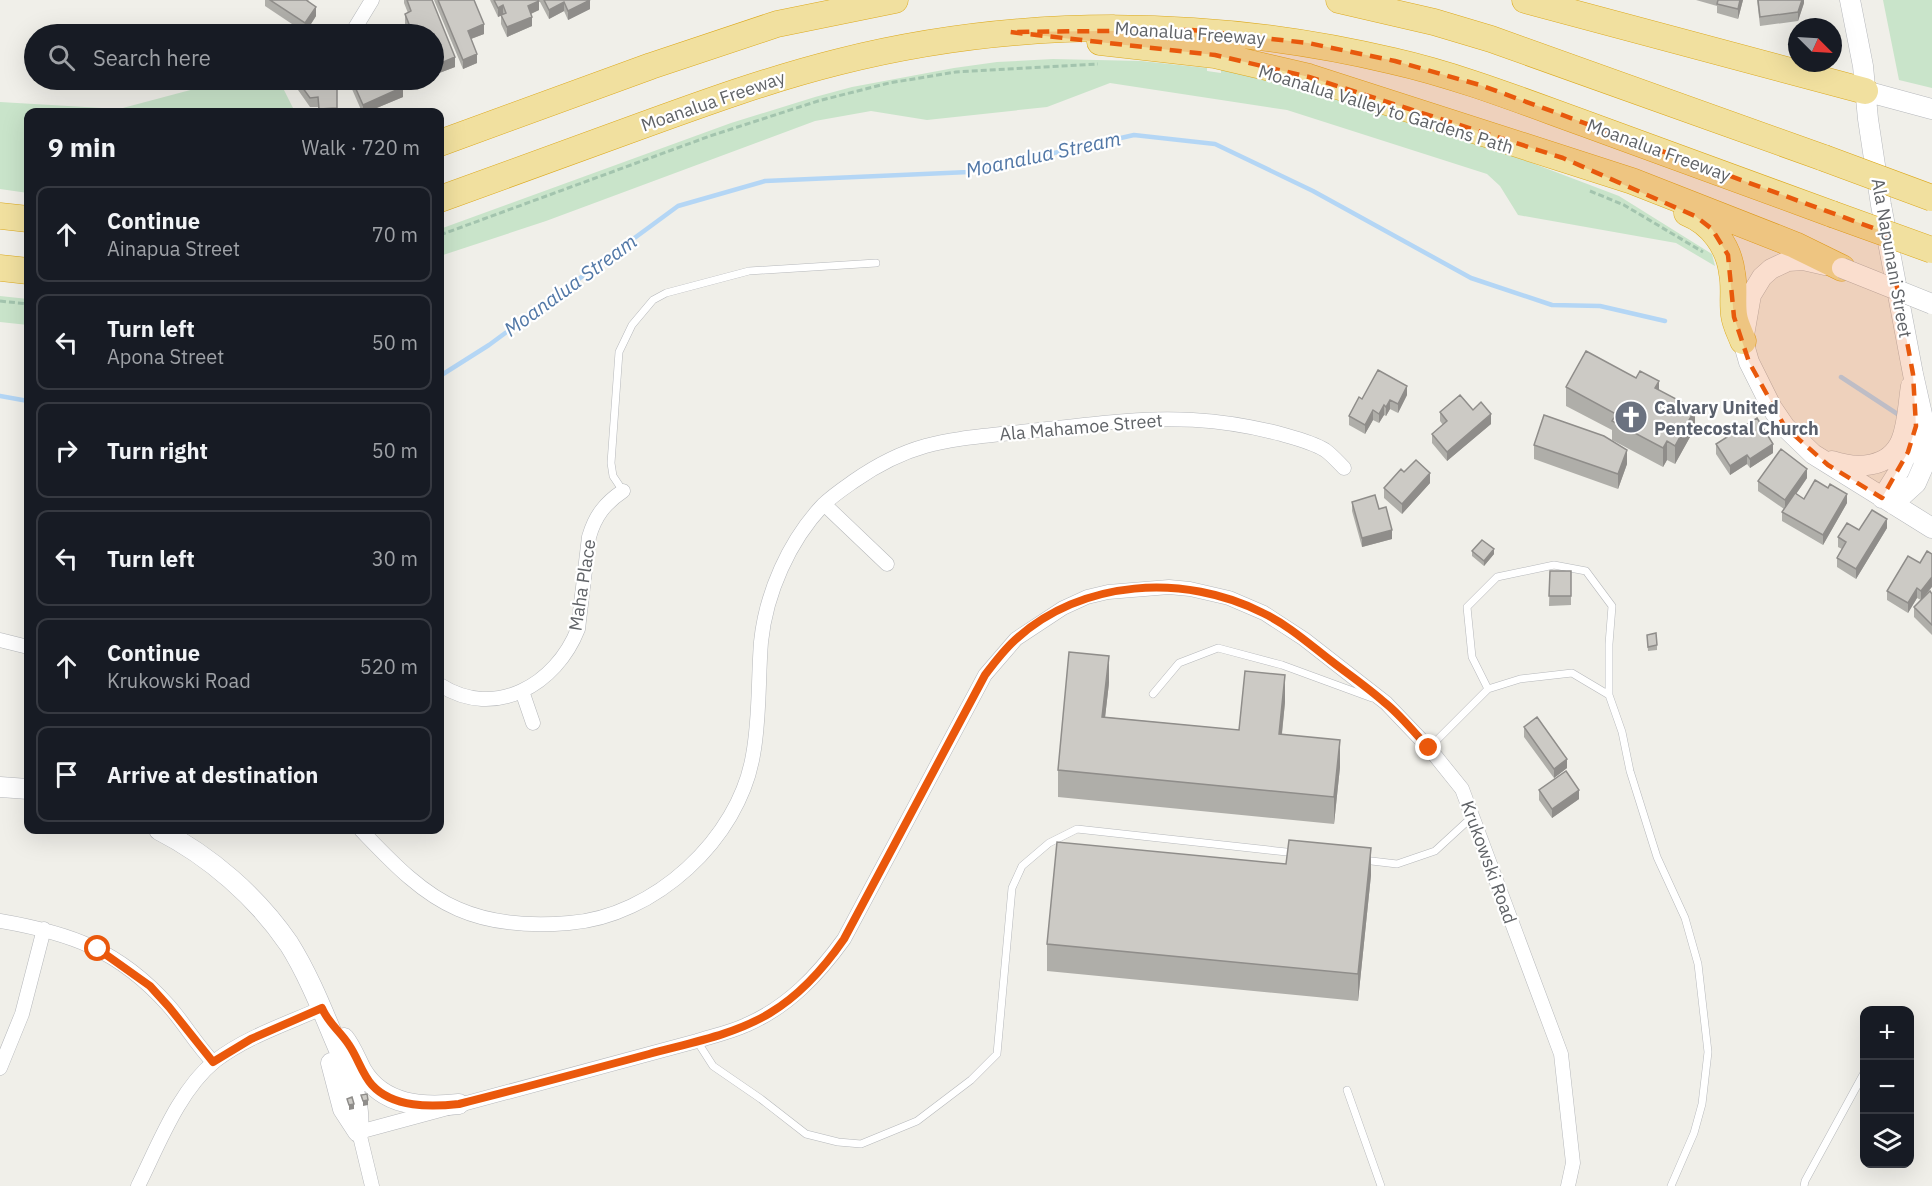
<!DOCTYPE html>
<meta charset="utf-8">
<style>
:root{--surface:#171b24;--page:#20242c;--text:#f1f3f6;--muted:#9ea1a6;--line:#363941}
body{margin:0;font-family:"IBM Plex Sans",sans-serif;background:var(--page);color:var(--text)}
.controls{position:absolute;right:18px;bottom:18px;display:grid;overflow:hidden;border-radius:12px;box-shadow:0 6px 24px #0002}
.controls button{width:54px;height:54px;display:grid;place-items:center;padding:0;border:0;border-bottom:2px solid var(--line);background:var(--surface);color:var(--text);font:30px sans-serif}
.compass{position:absolute;left:1788px;top:18px;width:54px;height:54px;border-radius:50%;background:var(--surface);box-shadow:0 6px 24px #0002;rotate:114deg}
.stop{position:absolute;width:18px;height:18px;margin:-14px;border:4px solid #ea580c;border-radius:50%;background:#fff}
.stop.end{background:#ea580c;border-color:#fff;box-shadow:0 2px 6px #0008}
.list{margin:0;padding:0;list-style:none}
h2{display:flex;justify-content:space-between;align-items:center;height:78px;margin:0;padding:0 24px;font-size:26px}
h2 small{font-size:20px;font-weight:400;color:var(--muted)}
.list li{display:grid;grid-template-columns:39px 1fr auto;gap:18px;align-items:center;box-sizing:border-box;height:96px;margin:0 12px 12px;padding:0 12px;border:2px solid var(--line);border-radius:12px}
.list b{display:block;font-size:22px;white-space:nowrap}
.list p{margin:0;font-size:20px;white-space:nowrap;color:var(--muted)}
.list em{font-size:20px;font-style:normal;color:var(--muted)}
.icon{flex:none;width:33px;height:33px;fill:none;stroke:currentColor;stroke-width:2;stroke-linecap:round;stroke-linejoin:round}
.map{position:relative;flex:none;width:1932px;height:1186px;overflow:hidden}
.search{position:absolute;background:var(--surface);box-shadow:0 6px 24px #0002;left:24px;top:24px;width:420px;height:66px;display:flex;align-items:center;gap:15px;box-sizing:border-box;padding:0 21px;border-radius:33px;color:var(--muted);font-size:22px}
.panel{position:absolute;background:var(--surface);box-shadow:0 6px 24px #0002;left:24px;top:108px;width:420px;height:726px;border-radius:12px}
.map>svg:first-child{display:block}
.green{fill:#c9e4ca}
.lines{fill:none;stroke-linecap:round;stroke-linejoin:round}
.stream{stroke:#b4d6f5;stroke-width:4.5}
.lane-casing{stroke:#b6b8bb;stroke-width:8}
.street-casing{stroke:#b6b8bb;stroke-width:15}
.secondary-casing{stroke:#b5b7bb;stroke-width:21}
.highway-casing{stroke:#dca91d;stroke-width:27}
.path{stroke:#a3c4ae;stroke-width:3;stroke-dasharray:6 3;stroke-linecap:butt}
.lane{stroke:#fff;stroke-width:7}
.street{stroke:#fff;stroke-width:14}
.secondary{stroke:#fff;stroke-width:20}
.highway{stroke:#f1e09f;stroke-width:26}
.secondary-bridge-casing{stroke:#b5b7bb;stroke-width:21;stroke-linecap:butt}
.highway-bridge-casing{stroke:#dca91d;stroke-width:27;stroke-linecap:butt}
.secondary-bridge{stroke:#fff;stroke-width:20}
.highway-bridge{stroke:#f1e09f;stroke-width:26}
.wall{fill:#afaea9}
.shaded-wall{fill:#8f8d8a}
.building{fill:#cccac5;stroke:#8f8d8a;stroke-width:1.5}
.route{stroke:#ea580c;stroke-width:8}
.marked{fill:#e8590c;fill-opacity:0.2;stroke:#e8590c;stroke-width:4.5;stroke-dasharray:12 8;stroke-linejoin:round}
.labels{text-anchor:middle;dominant-baseline:central;stroke-width:4.5;stroke-linejoin:round;paint-order:stroke}
.street-label{font-size:18px;fill:#606367;stroke:#fff}
.worship-label{font-size:18px;font-weight:bold;fill:#5b616d;stroke:#fff;text-anchor:start}
.water-label{font-size:20px;font-style:italic;fill:#5177a6;stroke:#fff}
</style>
<div class="map">
<svg width="1932" height="1186" viewBox="0 0 1932 1186">
<rect width="100%" height="100%" fill="#f0efe9"/>
<path class="green" d="M1883,0H1932V88L1899,80Z
M1053,59L1141,61L1207,68V71L1221,73V70L1247,75L1329,96L1519,158L1619,196L1712,254L1715,266L1676,243L1518,215L1500,186L1487,174L1287,110L1110,83L1047,107L927,120L871,111L815,121L546,221L440,256V229L731,123L815,97L852,87L954,68L997,62Z
M228,80H279L295,112H28V193L0,189V102L119,109Z
M0,296L28,299V325L0,322Z"/>
<g class="lines">
<path class="stream" d="M440,376L489,345L678,206L765,181L969,172L1134,135L1215,144L1313,191L1471,278L1552,305L1600,306L1665,321
M1841,377L1902,417
M0,396L28,401"/>
<g class="lane-casing">
<path id="lane" d="M623,491L613,476L611,463L619,352L632,325L653,300L666,293L749,271L876,263
M1488,689L1472,657L1467,607L1497,577L1554,565L1586,571L1612,606L1609,644V695
M1153,694L1179,663L1218,648L1282,665L1372,698
M1429,748L1488,689L1520,679L1572,673L1609,695L1622,732L1630,771L1657,857L1685,918L1698,964L1708,1052L1702,1104L1694,1133L1671,1186
M1363,860L1397,864L1435,851L1472,817
M697,1041L713,1066L761,1099L806,1134L838,1142L861,1144L917,1121L971,1080L997,1054L1012,888L1022,866L1049,843L1077,829L1296,853
M1347,1090L1381,1186
M1804,1186L1805,1181L1864,1073"/>
</g>
<g class="street-casing">
<path id="street" d="M355,28L372,0
M824,504L887,564
M0,640L28,647
M440,685C495,720 556,685 578,629L589,537C595,516 605,503 623,491
M522,691L533,723
M361,830C389,859 420,893 458,909C492,924 533,926 569,923C654,917 739,839 753,755C760,718 758,680 761,642C766,593 789,541 823,505C832,496 844,488 854,481C910,442 946,440 1011,433C1042,430 1072,426 1103,423C1166,416 1220,418 1281,434C1295,438 1312,442 1325,450C1332,455 1338,462 1344,468
M0,921C70,933 119,950 168,1005C184,1023 196,1044 213,1062
M0,1068L22,1014L44,929
M138,1186C158,1146 179,1090 215,1061C246,1037 286,1024 322,1008
M372,1186L359,1132L697,1041C713,1036 731,1032 746,1025C788,1007 818,975 844,939L985,675L1016,639L1063,608L1087,597L1108,592L1169,587L1190,589L1229,598L1264,613L1304,639L1386,703L1429,748L1462,789L1561,1054L1573,1163L1568,1186"/>
</g>
<g class="secondary-casing">
<path id="secondary" d="M1850,0L1863,66L1868,119L1881,205L1913,374L1928,441L1923,467L1916,483L1893,504
M1865,91L1932,109
M1825,265L1803,260L1788,261L1771,269L1762,277L1751,295L1743,341L1749,362L1772,408L1785,427L1813,454L1932,528
M1832,461C1856,469 1889,469 1901,441C1908,424 1908,404 1911,386
M1882,498L1899,471L1915,434
M0,787L28,789
M159,830C210,856 257,897 289,944C306,971 319,1002 331,1031C340,1053 354,1082 357,1105C359,1114 358,1123 359,1132
M344,1038C352,1048 356,1060 362,1071C383,1106 423,1108 459,1104
M331,1063L343,1109L358,1132"/>
</g>
<g class="highway-casing">
<path id="highway" d="M1339,0L1434,22L1491,39L1824,158
M1525,0L1865,91
M1100,42L1215,55L1309,77L1632,181L1795,245L1842,268
M440,143L651,66L777,24L895,0
M440,199C506,175 572,151 638,127C704,103 770,79 838,62C1020,16 1211,18 1393,61C1459,76 1522,101 1586,124C1668,154 1750,184 1832,214
M1687,213C1712,223 1729,247 1732,273C1735,287 1732,301 1734,315C1735,324 1740,333 1743,341
M0,216L28,219
M0,268L28,271"/>
</g>
<path class="path" d="M1590,191L1624,205L1703,252
M440,235L710,136L818,101L889,83L956,72L1098,64
M0,301L28,304"/>
<use href="#lane" class="lane"/>
<use href="#street" class="street"/>
<use href="#secondary" class="secondary"/>
<use href="#highway" class="highway"/>
<g class="secondary-bridge-casing">
<path id="secondary-bridge" d="M1842,268L1932,304"/>
</g>
<g class="highway-bridge-casing">
<path id="highway-bridge" d="M1824,158L1932,198
M1832,214L1932,250"/>
</g>
<use href="#secondary-bridge" class="secondary-bridge"/>
<use href="#highway-bridge" class="highway-bridge"/>
</g>
<path class="wall" d="M265,0H309L308,1L316,16L308,29L312,34H284L295,33L301,30L265,6Z
M404,0H432L455,67L434,75V34H409L405,24V14L408,13L404,3Z
M434,0H474L484,34L471,39L477,63L463,69Z
M490,0H538L539,10L531,14L532,26L507,37L501,24V15L498,17Z
M539,0H590V9L568,20L564,11L549,19Z
M1696,0H1743L1738,19L1717,13V6Z
M1757,0H1804V3L1798,21L1760,26Z
M291,80H337V112H318V107H310Z
M348,80H399L403,97L367,112H362Z
M1566,387L1659,390L1695,428L1675,464L1667,460L1663,467L1612,440V430L1566,406Z
M1407,395L1398,413L1390,409L1386,416L1384,415L1379,423L1373,420L1365,434L1349,425V416L1362,399Z
M1473,410L1491,424L1447,461L1432,443V434L1443,425L1440,421V412Z
M1716,444L1773,453L1750,468L1747,464L1730,475L1716,454Z
M1534,445L1627,464L1618,489L1534,459Z
M1404,472L1430,483L1402,514L1384,498V488Z
M1807,478L1796,494L1804,499L1847,503L1823,545L1782,521V512L1784,509L1758,491V481Z
M1352,502L1379,509L1392,539L1362,547L1352,511Z
M1887,528L1856,579L1837,567V558L1842,549L1838,547V537L1859,530Z
M1472,551L1494,554L1484,566L1472,556Z
M1908,556L1929,591L1925,596L1932,594V635L1914,617V607L1921,600L1917,598L1908,613L1887,600V591Z
M1550,571H1571V605L1549,606Z
M1647,635L1657,645V650L1648,651Z
M1109,683L1105,717L1239,730L1285,702L1282,734L1340,767L1334,824L1058,797V770Z
M1524,727L1567,768L1554,778L1524,737Z
M1539,790L1579,799L1552,818L1539,800Z
M1286,864L1371,875L1358,1001L1047,971V944Z"/>
<path class="shaded-wall" d="M590,0V9L568,20V11Z
M1740,0H1743L1738,19V9Z
M1802,0H1804V3L1798,21V12Z
M539,1V10L528,15V6Z
M564,2V11L549,19V10Z
M503,5V15L498,17V8Z
M316,7V16L305,33V23Z
M532,17V26L507,37V27Z
M484,24V34L468,40V31Z
M477,54V63L463,69V60Z
M455,57V67L434,75V66Z
M403,87V97L367,112H363V105Z
M1659,381V399L1655,388Z
M1407,386V395L1398,413V404Z
M1390,400V409L1386,416V407Z
M1384,405V415L1379,423V414Z
M1695,409V428L1675,464V446Z
M1373,410V420L1365,434V425Z
M1491,414V424L1447,461V452Z
M1667,441V460L1663,467V448Z
M1773,444V453L1750,468V459Z
M1627,450V464L1618,489V474Z
M1747,455V464L1730,475V466Z
M1807,469V478L1785,510V500Z
M1430,473V483L1402,514V504Z
M1847,494V503L1823,545V535Z
M1887,519V528L1856,579V569Z
M1392,530V539L1362,547V538Z
M1494,549V554L1484,566V561Z
M1932,577V587L1921,600V591Z
M1917,588V598L1908,613V603Z
M1109,656V683L1102,744V717Z
M1285,675V702L1279,761V734Z
M1340,740V767L1334,824V797Z
M1567,759V768L1554,778V769Z
M1579,790V799L1552,818V809Z
M1371,848V875L1358,1001V974Z
M368,1100V1105L363,1106V1101Z
M354,1104V1109L349,1110V1105Z"/>
<path class="building" d="M270,0H306L316,7L305,23Z
M407,0H432L455,57L434,66V34H421L420,32L413,34L405,14L411,11Z
M438,0H474L484,24L468,31L477,54L463,60Z
M494,0H538L539,1L528,6L532,17L507,27L501,15L506,13L503,5L498,8Z
M544,0H590L568,11L564,2L549,10Z
M1718,0H1740L1738,9L1717,4Z
M1758,0H1802L1798,12L1760,17Z
M308,28L312,34H284L292,29L295,33L301,29L303,31Z
M297,80H337V108L319,109L318,97L310,98Z
M352,80H399L403,87L363,105Z
M1586,351L1636,378L1640,371L1659,381L1655,388L1695,409L1675,446L1667,441L1663,448L1612,421L1616,414L1566,387Z
M1378,370L1407,386L1398,404L1390,400L1386,407L1384,405L1379,414L1373,410L1365,425L1349,416L1359,397L1362,399Z
M1460,395L1473,410L1481,402L1491,414L1447,452L1432,434L1447,421L1440,412Z
M1544,415L1604,436L1627,450L1618,474L1534,445Z
M1757,418L1773,444L1750,459L1747,455L1730,466L1716,444Z
M1781,449L1807,469L1785,500L1758,481Z
M1416,460L1430,473L1402,504L1384,488L1401,469L1404,472Z
M1815,480L1828,488L1830,484L1847,494L1823,535L1782,512L1795,493L1804,499Z
M1375,495L1379,509L1386,507L1392,530L1362,538L1352,502Z
M1872,510L1887,519L1856,569L1837,558L1846,542L1838,537L1847,523L1859,530Z
M1482,540L1494,549L1484,561L1472,551Z
M1927,551L1932,554V577L1921,591L1917,588L1908,603L1887,591L1908,556L1920,563Z
M1550,571H1571V596H1549Z
M1930,591L1932,594V625L1914,607Z
M1656,633L1657,645L1648,647L1647,635Z
M1069,652L1109,656L1102,717L1239,730L1245,671L1285,675L1279,734L1340,740L1334,797L1058,770Z
M1537,717L1567,759L1554,769L1524,727Z
M1566,771L1579,790L1552,809L1539,790Z
M1289,840L1371,848L1358,974L1047,944L1057,842L1286,864Z
M367,1094L368,1100L363,1101L361,1095Z
M352,1097L354,1104L349,1105L347,1099Z"/>
<g class="lines">
<path class="route" d="M98,949L150,986L169,1007L213,1062L251,1039L322,1008C328,1023 341,1032 349,1045C358,1058 362,1074 372,1085C393,1108 431,1107 459,1104C523,1088 586,1071 649,1054C689,1043 734,1035 770,1013C800,995 824,968 844,939L985,675C994,663 1004,650 1015,640C1081,579 1185,573 1263,613C1288,625 1308,643 1330,660C1348,674 1367,687 1384,702C1401,715 1414,733 1429,748"/>
</g>
<path class="marked" d="M1192,30L1308,43L1395,61L1480,85L1887,233L1913,374L1916,426L1908,452L1882,498L1828,465L1785,427L1749,362L1734,317L1728,255L1712,229L1695,216L1563,158L1309,77L1215,55L1010,32Z"/>
<defs>
<g id="church-disc" transform="scale(1.725)"><circle r="9.5" fill="#6b7280" stroke="#fff"/><path d="M-1.2-6h2.4v3.5h3.3v2.4h-3.3V6h-2.4V-.1h-3.3v-2.4h3.3Z" fill="#fff"/></g>
</defs>
<g fill-rule="evenodd">
<use href="#church-disc" x="1631" y="417"/>
</g>
<g class="labels">
<g class="street-label">
<text transform="translate(1190 33) rotate(4)">Moanalua Freeway</text>
<text transform="translate(713 101) rotate(-19)">Moanalua Freeway</text>
<text transform="translate(1386 109) rotate(17)">Moanalua Valley to Gardens Path</text>
<text transform="translate(1659 150) rotate(20)">Moanalua Freeway</text>
<text transform="translate(1892 258) rotate(80)">Ala Napunani Street</text>
<text transform="translate(1081 427) rotate(-5)">Ala Mahamoe Street</text>
<text transform="translate(582 585) rotate(-81)">Maha Place</text>
<text transform="translate(1489 862) rotate(70)">Krukowski Road</text>
</g>
<g class="worship-label">
<text x="1654" y="407">Calvary United<tspan x="1654" dy="21">Pentecostal Church</tspan></text>
</g>
<g class="water-label">
<text transform="translate(1043 154) rotate(-12)">Moanalua Stream</text>
<text transform="translate(570 285) rotate(-36)">Moanalua Stream</text>
</g>
</g>
</svg>
<div class="controls">
<button>+</button>
<button>−</button>
<button><svg class="icon" aria-label="layers" viewBox="0 0 24 24"><path d="M12 4l9 5-9 5-9-5zM3 14l9 5 9-5"/></svg></button>
</div>
<svg class="compass" viewBox="-18 -18 36 36"><path d="M0-13l5 13h-10z" fill="#e53935"/><path d="M0 13l5-13h-10z" fill="#9ea1a6"/></svg>
<div class="stop" style="left:98px;top:949px"></div>
<div class="stop end" style="left:1429px;top:748px"></div>
<div class="search"><svg class="icon" aria-label="search" viewBox="0 0 24 24"><circle cx="10" cy="10" r="6"/><path d="M15 15l6 6"/></svg>Search here</div>
<section class="panel">
<h2>9 min<small>Walk · 720 m</small></h2>
<ul class="list">
<li><svg class="icon" aria-label="ahead" viewBox="0 0 24 24"><path d="M12 20V5M6 11l6-6 6 6"/></svg><div><b>Continue</b><p>Ainapua Street</p></div><em>70 m</em></li>
<li><svg class="icon" aria-label="left" viewBox="0 0 24 24"><path d="M17 20v-9H6M10 6l-5 5 5 5"/></svg><div><b>Turn left</b><p>Apona Street</p></div><em>50 m</em></li>
<li><svg class="icon" aria-label="right" viewBox="0 0 24 24"><path d="M7 20v-9h11M14 6l5 5-5 5"/></svg><div><b>Turn right</b></div><em>50 m</em></li>
<li><svg class="icon" aria-label="left" viewBox="0 0 24 24"><path d="M17 20v-9H6M10 6l-5 5 5 5"/></svg><div><b>Turn left</b></div><em>30 m</em></li>
<li><svg class="icon" aria-label="ahead" viewBox="0 0 24 24"><path d="M12 20V5M6 11l6-6 6 6"/></svg><div><b>Continue</b><p>Krukowski Road</p></div><em>520 m</em></li>
<li><svg class="icon" aria-label="arrive" viewBox="0 0 24 24"><path d="M6 21V4h12l-3 4 3 4H6"/></svg><div><b>Arrive at destination</b></div></li>
</ul>
</section>
</div>
